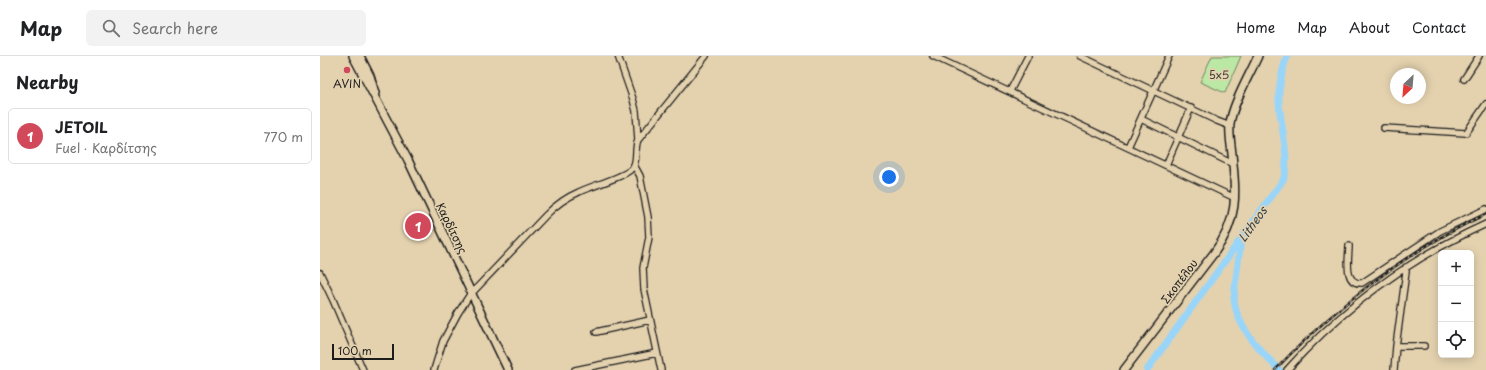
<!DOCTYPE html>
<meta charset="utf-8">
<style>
:root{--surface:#fff;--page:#f2f2f2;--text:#202124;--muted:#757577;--line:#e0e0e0;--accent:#d1495b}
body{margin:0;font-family:"Playpen Sans",sans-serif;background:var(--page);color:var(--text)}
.controls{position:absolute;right:12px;bottom:12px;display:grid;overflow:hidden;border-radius:6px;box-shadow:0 2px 10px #0003}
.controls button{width:36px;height:36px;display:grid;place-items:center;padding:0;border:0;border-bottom:1px solid var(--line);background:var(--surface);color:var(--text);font:20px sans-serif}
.compass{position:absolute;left:1070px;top:12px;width:36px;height:36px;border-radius:50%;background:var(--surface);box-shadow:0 2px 10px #0003;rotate:206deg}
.scale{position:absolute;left:12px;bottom:10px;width:62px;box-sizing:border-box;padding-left:4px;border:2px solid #1c1c1c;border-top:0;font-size:11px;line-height:14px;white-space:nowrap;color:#1c1c1c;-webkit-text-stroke:3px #e4d2af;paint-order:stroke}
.you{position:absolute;left:569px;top:121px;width:14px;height:14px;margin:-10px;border:3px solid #fff;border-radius:50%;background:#1a73e8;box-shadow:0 0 0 6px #1a73e833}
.badge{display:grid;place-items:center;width:26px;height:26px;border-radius:50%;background:var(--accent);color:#fff;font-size:13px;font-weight:700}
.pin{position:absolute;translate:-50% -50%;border:2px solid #fff;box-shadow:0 1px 4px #0006}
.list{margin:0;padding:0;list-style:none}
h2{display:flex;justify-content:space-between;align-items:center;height:52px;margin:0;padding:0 16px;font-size:17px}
h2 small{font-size:13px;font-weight:400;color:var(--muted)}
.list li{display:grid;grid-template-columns:26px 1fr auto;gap:12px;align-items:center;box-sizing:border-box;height:56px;margin:0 8px 8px;padding:0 8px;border:1px solid var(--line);border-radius:6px}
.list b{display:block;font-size:15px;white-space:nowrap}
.list p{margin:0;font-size:13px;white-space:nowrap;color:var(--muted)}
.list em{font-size:13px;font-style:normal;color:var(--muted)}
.icon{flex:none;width:22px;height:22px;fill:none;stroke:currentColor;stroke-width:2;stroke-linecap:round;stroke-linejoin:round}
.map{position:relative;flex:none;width:1166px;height:314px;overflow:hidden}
header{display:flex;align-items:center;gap:24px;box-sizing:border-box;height:56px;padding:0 20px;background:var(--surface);border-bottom:1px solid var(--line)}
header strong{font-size:19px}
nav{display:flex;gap:22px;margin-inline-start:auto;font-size:14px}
.search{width:280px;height:36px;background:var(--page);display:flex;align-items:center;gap:10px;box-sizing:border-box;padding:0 14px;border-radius:6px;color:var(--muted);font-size:15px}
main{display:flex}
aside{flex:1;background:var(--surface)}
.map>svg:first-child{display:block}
.green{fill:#bce8a5;stroke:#6c8260}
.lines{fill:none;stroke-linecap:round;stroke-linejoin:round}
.river{stroke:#99d5f9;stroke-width:7}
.minor-casing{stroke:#1c1c1c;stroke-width:8}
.major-casing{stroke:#1c1c1c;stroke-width:10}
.minor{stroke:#e4d2af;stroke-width:5.5}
.major{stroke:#e4d2af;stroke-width:7}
.rail-casing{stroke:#1c1c1c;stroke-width:2.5}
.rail{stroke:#e4d2af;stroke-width:1;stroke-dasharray:3;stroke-linecap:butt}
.poi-dot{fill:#d1495b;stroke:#e4d2af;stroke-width:1.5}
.labels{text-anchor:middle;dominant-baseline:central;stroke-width:3.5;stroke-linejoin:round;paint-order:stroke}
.park-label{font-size:11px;fill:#3c4537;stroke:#e4d2af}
.poi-label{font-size:11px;fill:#1c1c1c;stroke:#e4d2af}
.street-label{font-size:11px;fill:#1c1c1c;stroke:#e4d2af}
.water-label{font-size:12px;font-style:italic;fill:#354148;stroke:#e4d2af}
</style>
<header>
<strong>Map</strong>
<div class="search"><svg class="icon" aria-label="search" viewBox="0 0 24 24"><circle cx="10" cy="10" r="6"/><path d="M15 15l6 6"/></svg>Search here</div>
<nav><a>Home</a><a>Map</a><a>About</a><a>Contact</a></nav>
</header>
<main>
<aside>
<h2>Nearby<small></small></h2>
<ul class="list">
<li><span class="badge">1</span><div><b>JETOIL</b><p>Fuel · Καρδίτσης</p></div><em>770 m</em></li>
</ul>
</aside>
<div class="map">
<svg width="1166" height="314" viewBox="0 0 1166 314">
<rect width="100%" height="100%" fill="#e4d2af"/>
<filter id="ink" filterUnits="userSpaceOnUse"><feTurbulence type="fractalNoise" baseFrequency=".025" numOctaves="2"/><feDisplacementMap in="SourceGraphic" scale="8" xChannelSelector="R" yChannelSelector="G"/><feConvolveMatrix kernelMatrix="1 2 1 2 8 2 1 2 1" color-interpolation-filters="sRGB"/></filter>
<g filter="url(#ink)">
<path class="green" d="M892,0H921L905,37L880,26Z"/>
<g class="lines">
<path class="river" d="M921,185C919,200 917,214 915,229C915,234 914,239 914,244C917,272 941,295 959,314
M827,314L963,124C971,105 960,67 959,46C958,31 962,15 967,0"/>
<g class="minor-casing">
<path id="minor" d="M298,0L313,43L316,55L318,84
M613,0L915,142
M760,0L897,65L910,70
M1144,23L1159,0
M690,35L708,0
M821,63L913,108
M1064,72L1146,77L1166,48
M808,91L849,0
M314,109L320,120L328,161L329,181L323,212L324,233L341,314
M846,109L871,52
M1029,190C1029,202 1023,229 1042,227L1120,175L1166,153
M0,217L13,244L43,314
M276,276L330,264
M1076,290H1104
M114,314L123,285L138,257L149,240L226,159C235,150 245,142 257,137C267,131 309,120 313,111C318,104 314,93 318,84L386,0
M255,314L337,297
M967,314C1024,250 1088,203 1166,168
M1074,314L1076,290L1086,216V211"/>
</g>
<g class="major-casing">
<path id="major" d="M33,0L88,104L188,314
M40,0L50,20L55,37
M804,314L894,197C919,163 916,138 912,98C911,88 909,78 910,68C912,49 930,18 938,0"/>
</g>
<use href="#minor" class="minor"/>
<use href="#major" class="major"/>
<g class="rail-casing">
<path id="rail" d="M955,314C1015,251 1087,195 1166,158"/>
</g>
<use href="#rail" class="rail"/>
</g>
</g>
<circle class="poi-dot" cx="27" cy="14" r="4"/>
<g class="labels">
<g class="park-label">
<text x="899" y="18">5x5</text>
</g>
<g class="poi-label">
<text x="27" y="27">AVIN</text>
</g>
<g class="street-label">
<text transform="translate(132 172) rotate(64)">Καρδίτσης</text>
<text transform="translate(859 225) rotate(-53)">Σκοπέλου</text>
</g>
<g class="water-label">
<text transform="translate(932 168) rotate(-54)">Litheos</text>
</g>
</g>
</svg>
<div class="controls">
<button>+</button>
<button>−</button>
<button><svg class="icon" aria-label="locate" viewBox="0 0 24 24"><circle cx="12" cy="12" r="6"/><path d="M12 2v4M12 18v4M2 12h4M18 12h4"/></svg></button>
</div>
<svg class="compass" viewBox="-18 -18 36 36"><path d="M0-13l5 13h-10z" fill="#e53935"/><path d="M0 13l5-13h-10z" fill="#757577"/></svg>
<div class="scale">100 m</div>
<div class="you"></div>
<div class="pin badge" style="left:98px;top:170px">1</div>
</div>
</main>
